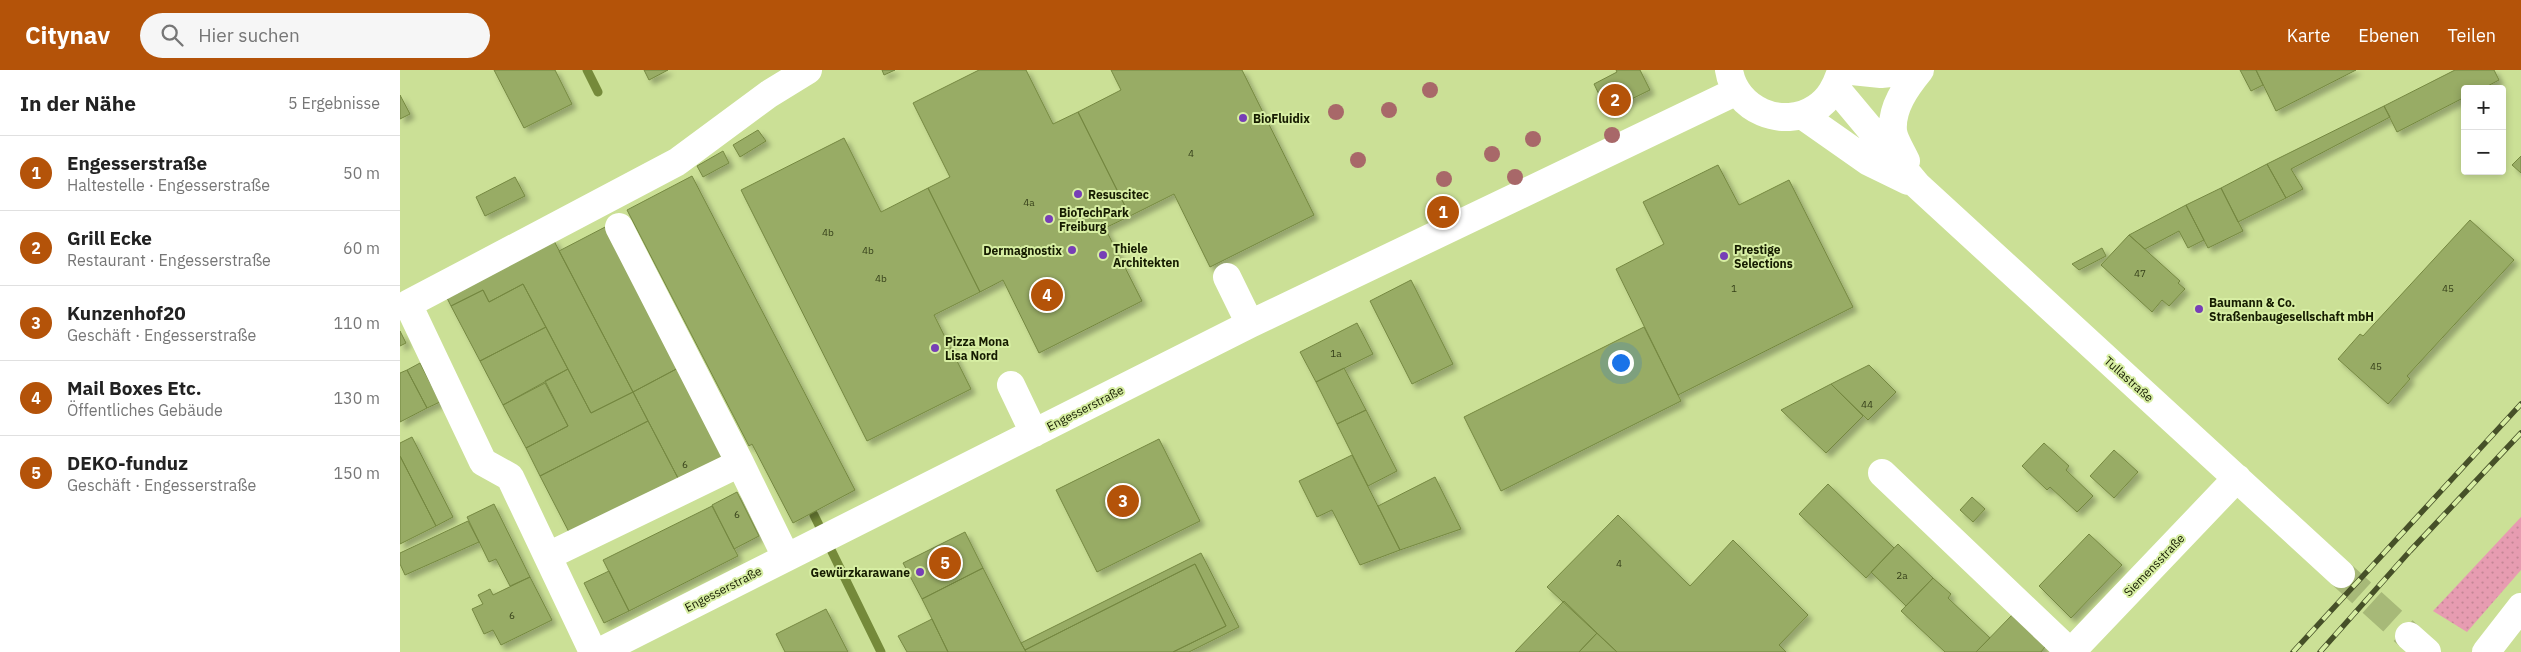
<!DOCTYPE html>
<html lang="de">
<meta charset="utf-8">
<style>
:root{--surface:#fff;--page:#f6f6f6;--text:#222;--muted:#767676;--line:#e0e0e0;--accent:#b45309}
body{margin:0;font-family:"IBM Plex Sans",sans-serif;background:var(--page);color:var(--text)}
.controls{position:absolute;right:15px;top:15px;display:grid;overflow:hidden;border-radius:5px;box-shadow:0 2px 8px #0003}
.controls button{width:45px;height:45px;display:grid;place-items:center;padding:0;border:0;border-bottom:1px solid var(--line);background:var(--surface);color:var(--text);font:25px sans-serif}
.you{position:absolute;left:1220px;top:292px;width:18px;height:18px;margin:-12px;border:4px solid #fff;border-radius:50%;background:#1a73e8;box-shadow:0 0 0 8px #1a73e833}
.badge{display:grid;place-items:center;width:32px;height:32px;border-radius:50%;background:var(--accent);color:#fff;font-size:16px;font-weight:700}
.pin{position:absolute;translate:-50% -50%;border:2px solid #fff;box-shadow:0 1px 5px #0006}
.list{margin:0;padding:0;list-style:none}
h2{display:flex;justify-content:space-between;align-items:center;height:65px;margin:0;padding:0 20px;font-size:21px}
h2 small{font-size:16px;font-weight:400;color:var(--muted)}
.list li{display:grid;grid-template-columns:32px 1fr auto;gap:15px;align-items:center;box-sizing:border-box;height:75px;padding:0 20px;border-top:1px solid var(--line)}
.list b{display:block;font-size:19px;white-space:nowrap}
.list p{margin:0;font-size:16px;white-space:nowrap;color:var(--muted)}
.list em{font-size:16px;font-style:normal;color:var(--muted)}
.icon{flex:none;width:28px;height:28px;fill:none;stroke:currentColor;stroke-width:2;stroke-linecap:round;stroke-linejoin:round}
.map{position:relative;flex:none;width:2121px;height:582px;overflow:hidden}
header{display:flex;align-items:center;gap:30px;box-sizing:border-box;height:70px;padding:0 25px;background:var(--accent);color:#fff}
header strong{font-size:24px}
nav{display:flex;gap:28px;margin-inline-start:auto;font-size:18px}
.search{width:350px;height:45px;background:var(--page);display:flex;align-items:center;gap:12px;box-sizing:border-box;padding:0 18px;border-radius:28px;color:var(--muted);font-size:19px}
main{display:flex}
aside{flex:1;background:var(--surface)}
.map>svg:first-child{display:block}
.grass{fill:url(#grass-dots)}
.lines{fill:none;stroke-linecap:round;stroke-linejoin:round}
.stream{stroke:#758a3a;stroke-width:9}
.building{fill:#98ac65;stroke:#758841;filter:url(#shadow)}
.minor-tunnel{stroke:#a7b978;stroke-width:28;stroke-dasharray:28 14;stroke-linecap:butt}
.minor{stroke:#fff;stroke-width:28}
.highway{stroke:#fff;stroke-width:28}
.rail-casing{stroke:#465028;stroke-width:5.5}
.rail{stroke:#d7eea3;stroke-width:4;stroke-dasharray:11;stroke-linecap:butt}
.tree{fill:#a86869}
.poi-dot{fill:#773fb6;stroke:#d7eea3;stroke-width:2}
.labels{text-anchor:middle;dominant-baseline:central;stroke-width:4;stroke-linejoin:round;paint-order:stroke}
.number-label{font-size:10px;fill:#36401a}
.poi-label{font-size:12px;font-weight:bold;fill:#161c01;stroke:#d7eea3;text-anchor:start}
.street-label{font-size:12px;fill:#161c01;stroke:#d7eea3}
</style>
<header>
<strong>Citynav</strong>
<div class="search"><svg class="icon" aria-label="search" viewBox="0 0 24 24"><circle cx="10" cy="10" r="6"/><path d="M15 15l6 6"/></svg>Hier suchen</div>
<nav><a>Karte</a><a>Ebenen</a><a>Teilen</a></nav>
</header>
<main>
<aside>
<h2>In der Nähe<small>5 Ergebnisse</small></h2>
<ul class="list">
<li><span class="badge">1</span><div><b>Engesserstraße</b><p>Haltestelle · Engesserstraße</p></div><em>50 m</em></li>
<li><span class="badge">2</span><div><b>Grill Ecke</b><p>Restaurant · Engesserstraße</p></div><em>60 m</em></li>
<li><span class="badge">3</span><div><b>Kunzenhof20</b><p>Geschäft · Engesserstraße</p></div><em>110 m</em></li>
<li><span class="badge">4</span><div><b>Mail Boxes Etc.</b><p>Öffentliches Gebäude</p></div><em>130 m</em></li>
<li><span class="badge">5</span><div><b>DEKO-funduz</b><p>Geschäft · Engesserstraße</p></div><em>150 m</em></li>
</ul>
</aside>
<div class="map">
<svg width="2121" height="582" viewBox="0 0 2121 582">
<defs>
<pattern id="grass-dots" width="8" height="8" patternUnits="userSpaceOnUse" patternTransform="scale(1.25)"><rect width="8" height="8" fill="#e79cb1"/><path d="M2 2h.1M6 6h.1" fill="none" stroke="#c58696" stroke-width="1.8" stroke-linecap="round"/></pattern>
<filter id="shadow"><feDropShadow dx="4.5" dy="4.5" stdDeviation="2.5" flood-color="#0004"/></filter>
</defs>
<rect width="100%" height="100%" fill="#cbe096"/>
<path class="grass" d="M2121,447V500L2067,562L2033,541Z"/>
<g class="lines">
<path class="stream" d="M187,0L198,22
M414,445L481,582"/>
</g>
<path class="building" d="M94,0H155L172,34L124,58Z
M244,0H268L249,10Z
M482,0H495L484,5Z
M579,0H626L653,54L678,42L730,146L705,158L742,231L639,283L603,210L580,222L528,118L550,107L513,33Z
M711,0H842L914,145L810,197L774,124L730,146L678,42L721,20Z
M1216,0H1240L1250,20L1207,41L1194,14L1217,2Z
M1840,0H1856L1863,15L1851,21Z
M1856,0H1956L1876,41Z
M2055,0H2094L2099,10L2082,19H2065V27L1997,62L1984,36Z
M0,25L10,44L0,49Z
M1984,36L1990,47L1891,99L1903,119L1886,128L1867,94Z
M358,60L366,71L340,87L333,75Z
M444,68L481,142L528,118L580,222L534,245L571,319L467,371L341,120Z
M323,81L329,93L303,107L297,96Z
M2121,86V103L2112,95Z
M1867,94L1886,128L1838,152L1821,118Z
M1318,95L1339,135L1389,110L1453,237L1278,325L1216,199L1264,174L1243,132Z
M292,106L455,420L393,453L352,374L349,376L227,140Z
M115,107L125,126L85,146L76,127Z
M1821,118L1843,161L1808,178L1786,135Z
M1786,135L1804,170L1788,178L1779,161L1745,179L1729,165Z
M2070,150L2114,190L2007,306L2010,309L1988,334L1938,289L1960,264L1963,266Z
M209,155L282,296L233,322L159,181Z
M1729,165L1780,211L1778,213L1785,219L1769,236L1762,230L1752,242L1701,195Z
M153,169L233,322L191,343L123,214L89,232L83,220L51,236L45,224Z
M1702,178L1706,186L1679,200L1672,194Z
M1011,210L1053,294L1012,314L970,231Z
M123,214L146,257L80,291L51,236L83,220L89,232Z
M957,253L973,284L916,312L900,282Z
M146,257L168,299L103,335L80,291Z
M1244,257L1281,331L1101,421L1064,347Z
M0,261L6,273L0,276Z
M20,293L40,332L27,338L7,300Z
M1469,295L1496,322L1468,350L1431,314Z
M282,296L328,385L279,410L233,322Z
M944,298L966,340L937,354L916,312Z
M168,299L191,343L233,322L248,351L140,406L126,378L168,356L145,311Z
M7,300L27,338L0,352V303Z
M145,313L168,356L126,378L103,335Z
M1431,314L1463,346L1426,383L1381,340Z
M966,340L997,401L968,416L937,354Z
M248,351L279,410L171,466L140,406Z
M12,367L53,447L36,456L0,386V373Z
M759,369L800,451L697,502L656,420Z
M1644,373L1669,396L1666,400L1693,426L1677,442L1650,417L1647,420L1622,396Z
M1714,380L1738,402L1714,428L1690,406Z
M952,385L1000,480L960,495L932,440L917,447L899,411Z
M0,386L36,456L0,474Z
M1035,407L1061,459L1000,480L978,436Z
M1428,414L1494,478L1466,508L1399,444Z
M337,422L359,466L334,479L312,435Z
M1572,427L1585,439L1573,452L1560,440Z
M94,434L130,507L110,516L96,489L89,492L67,447Z
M312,436L338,486L229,541L203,490Z
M1218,445L1290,516L1333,470L1408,545L1379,575L1386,582H1217L1147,517Z
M68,451L79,472L5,505L0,494V483Z
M565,462L583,498L522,529L503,493Z
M1689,464L1722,495L1671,548L1639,516Z
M1498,474L1533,508L1506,536L1471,502Z
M801,483L839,557L789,582H773L826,556L795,494L625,580L621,573Z
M795,494L826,556L773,582H626L625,580Z
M583,498L621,573L626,582H548L532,549L522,529Z
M209,501L229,541L204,553L184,513Z
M130,507L152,550L101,575L93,560L84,564L72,539L83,534L78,525L90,519L93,525Z
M1533,508L1551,524L1548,528L1590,568L1576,582H1545L1501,541Z
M1164,531L1197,563L1179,582H1115Z
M426,539L448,582H385L376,564Z
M1612,545L1645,577L1641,582H1576Z
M532,549L548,582H507L498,566Z
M1197,563L1217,582H1179Z"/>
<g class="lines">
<path class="minor-tunnel" d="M1941,504L2009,566"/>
<path class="minor" d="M1329,0C1335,40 1383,60 1416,38C1430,29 1436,16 1441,1
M1442,0L1481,4L1519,0
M1435,17L1517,115L1941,504
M1402,45L1469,92L1508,111
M1506,91C1502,82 1494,70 1493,61C1491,38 1506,17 1520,0
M219,157L340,393
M827,207L850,254
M611,315L634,363
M1482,403L1670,582
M148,486L340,393L386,487
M2009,566L2027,582
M193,582L110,407L83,392L8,234L277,92L369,24L408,0
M199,582L850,254L1337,21
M1671,582L1837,408"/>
<path class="highway" d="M2086,582L2121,537"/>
<g class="rail-casing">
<path id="rail" d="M1893,582L2121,334
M1920,582L2010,481L2121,363"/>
</g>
<use href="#rail" class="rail"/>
</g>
<g class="tree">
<circle cx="1030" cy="20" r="8"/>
<circle cx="989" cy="40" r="8"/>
<circle cx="936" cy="42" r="8"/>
<circle cx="1212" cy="65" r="8"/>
<circle cx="1133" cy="69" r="8"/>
<circle cx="1092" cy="84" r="8"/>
<circle cx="958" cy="90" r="8"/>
<circle cx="1115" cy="107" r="8"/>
<circle cx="1044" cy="109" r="8"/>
</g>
<g class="poi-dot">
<circle cx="843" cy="48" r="5"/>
<circle cx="678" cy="124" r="5"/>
<circle cx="649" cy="149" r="5"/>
<circle cx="672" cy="180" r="5"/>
<circle cx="703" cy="185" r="5"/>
<circle cx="1324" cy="186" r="5"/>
<circle cx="1799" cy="239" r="5"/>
<circle cx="535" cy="278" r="5"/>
<circle cx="520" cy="502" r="5"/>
</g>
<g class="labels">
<g class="number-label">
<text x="791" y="83">4</text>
<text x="629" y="132">4a</text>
<text x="428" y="162">4b</text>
<text x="468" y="180">4b</text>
<text x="1740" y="203">47</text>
<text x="481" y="208">4b</text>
<text x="1334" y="218">1</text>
<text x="2048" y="218">45</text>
<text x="936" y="283">1a</text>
<text x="1976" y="296">45</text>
<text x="1467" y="334">44</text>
<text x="285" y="394">6</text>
<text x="337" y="444">6</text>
<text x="1219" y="493">4</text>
<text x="1502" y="505">2a</text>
<text x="112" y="545">6</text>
</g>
<g class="poi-label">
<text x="853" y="48">BioFluidix</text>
<text x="688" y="124">Resuscitec</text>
<text x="659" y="142">BioTechPark<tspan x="659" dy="14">Freiburg</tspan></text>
<text x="713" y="178">Thiele<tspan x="713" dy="14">Architekten</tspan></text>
<text x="1334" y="179">Prestige<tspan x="1334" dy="14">Selections</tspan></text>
<text x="662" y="180" text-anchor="end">Dermagnostix</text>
<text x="1809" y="232">Baumann &amp; Co.<tspan x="1809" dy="14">Straßenbaugesellschaft mbH</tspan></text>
<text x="545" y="271">Pizza Mona<tspan x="545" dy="14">Lisa Nord</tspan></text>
<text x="510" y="502" text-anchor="end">Gewürzkarawane</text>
</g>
<g class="street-label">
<text transform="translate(1729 309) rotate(42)">Tullastraße</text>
<text transform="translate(685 338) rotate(-27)">Engesserstraße</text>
<text transform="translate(1754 495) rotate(-46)">Siemensstraße</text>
<text transform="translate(323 519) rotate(-27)">Engesserstraße</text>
</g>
</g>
</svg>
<div class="controls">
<button>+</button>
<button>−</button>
</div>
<div class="you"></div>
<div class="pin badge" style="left:1043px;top:142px">1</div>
<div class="pin badge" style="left:1215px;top:30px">2</div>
<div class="pin badge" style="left:723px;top:431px">3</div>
<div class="pin badge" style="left:647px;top:225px">4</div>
<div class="pin badge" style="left:545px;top:493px">5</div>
</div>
</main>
